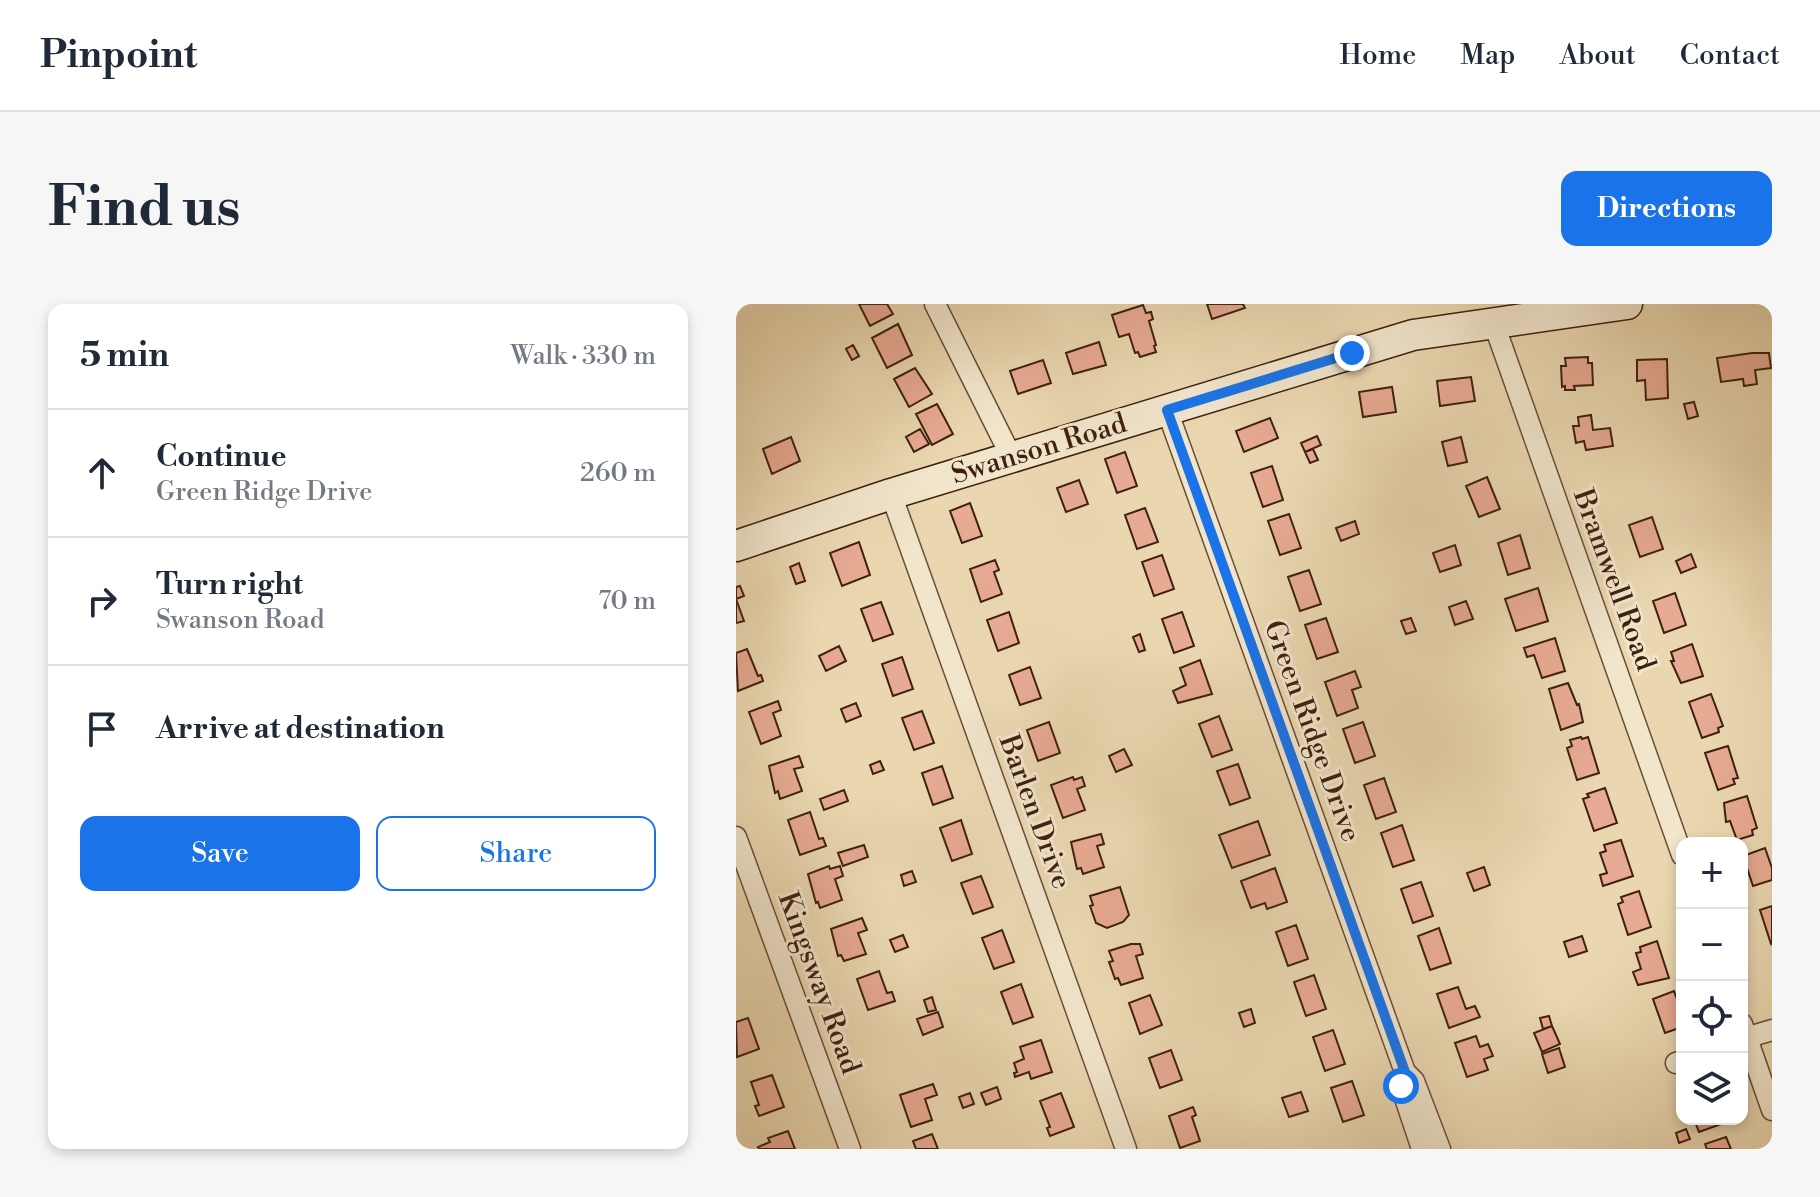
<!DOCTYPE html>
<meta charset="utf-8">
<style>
:root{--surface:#fff;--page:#f6f6f7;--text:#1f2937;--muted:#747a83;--line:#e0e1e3;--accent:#1a73e8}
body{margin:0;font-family:"Libre Bodoni",serif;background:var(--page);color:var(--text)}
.controls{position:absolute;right:24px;bottom:24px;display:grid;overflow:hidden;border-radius:16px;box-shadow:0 4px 12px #0003}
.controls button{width:72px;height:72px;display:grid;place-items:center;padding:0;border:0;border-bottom:2px solid var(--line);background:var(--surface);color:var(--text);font:40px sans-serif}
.stop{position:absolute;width:24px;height:24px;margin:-18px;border:6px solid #1a73e8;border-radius:50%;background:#fff}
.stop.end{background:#1a73e8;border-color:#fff;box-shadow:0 2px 8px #0008}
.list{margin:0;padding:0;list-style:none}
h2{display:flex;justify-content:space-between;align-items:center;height:104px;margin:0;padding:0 32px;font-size:34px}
h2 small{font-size:26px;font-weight:400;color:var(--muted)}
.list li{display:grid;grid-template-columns:52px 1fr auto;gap:24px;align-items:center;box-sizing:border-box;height:128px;padding:0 32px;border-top:2px solid var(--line)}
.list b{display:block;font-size:30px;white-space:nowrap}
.list p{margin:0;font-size:26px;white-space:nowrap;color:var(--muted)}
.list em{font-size:26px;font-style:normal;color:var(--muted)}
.actions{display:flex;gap:16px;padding:24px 32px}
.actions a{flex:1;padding:18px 0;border:2px solid var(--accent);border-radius:16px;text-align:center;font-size:28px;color:var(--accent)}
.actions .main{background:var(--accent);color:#fff}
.icon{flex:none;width:44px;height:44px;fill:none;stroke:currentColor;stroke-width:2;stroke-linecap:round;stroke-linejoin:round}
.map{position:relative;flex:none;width:1036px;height:845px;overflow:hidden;border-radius:16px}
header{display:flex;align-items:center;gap:48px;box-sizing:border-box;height:112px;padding:0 40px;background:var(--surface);border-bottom:2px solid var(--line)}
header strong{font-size:38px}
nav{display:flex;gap:44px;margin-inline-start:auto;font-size:28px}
.intro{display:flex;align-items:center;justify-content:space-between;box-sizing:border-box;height:192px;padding:0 48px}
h1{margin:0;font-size:56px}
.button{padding:20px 36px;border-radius:16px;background:var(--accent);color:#fff;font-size:28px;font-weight:700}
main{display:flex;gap:48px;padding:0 48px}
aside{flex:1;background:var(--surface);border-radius:16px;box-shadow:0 4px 12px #0003}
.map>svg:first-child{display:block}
.building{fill:#e7aa92;stroke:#3f2010;stroke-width:2}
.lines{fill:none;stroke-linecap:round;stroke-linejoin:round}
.street-casing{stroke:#6a4e38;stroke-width:23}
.secondary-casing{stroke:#3f2010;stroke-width:33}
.street{stroke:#f1e5cc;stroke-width:20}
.secondary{stroke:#f1e5cc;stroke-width:30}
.route{stroke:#1a73e8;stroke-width:10}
.labels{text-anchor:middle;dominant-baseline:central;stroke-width:6;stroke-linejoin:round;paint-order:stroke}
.street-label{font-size:28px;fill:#3f2010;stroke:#f1e5cc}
</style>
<header>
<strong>Pinpoint</strong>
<nav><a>Home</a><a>Map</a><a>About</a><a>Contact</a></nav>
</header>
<div class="intro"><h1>Find us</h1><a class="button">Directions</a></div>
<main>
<aside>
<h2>5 min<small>Walk · 330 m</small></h2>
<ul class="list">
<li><svg class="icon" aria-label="ahead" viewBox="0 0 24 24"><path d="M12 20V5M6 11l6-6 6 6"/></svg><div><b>Continue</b><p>Green Ridge Drive</p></div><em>260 m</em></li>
<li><svg class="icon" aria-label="right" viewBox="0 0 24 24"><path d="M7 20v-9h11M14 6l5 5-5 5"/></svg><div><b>Turn right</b><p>Swanson Road</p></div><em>70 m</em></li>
<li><svg class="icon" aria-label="arrive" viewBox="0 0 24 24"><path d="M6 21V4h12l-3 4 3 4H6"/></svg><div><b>Arrive at destination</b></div></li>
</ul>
<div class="actions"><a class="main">Save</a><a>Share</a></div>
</aside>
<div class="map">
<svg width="1036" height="845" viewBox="0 0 1036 845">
<rect width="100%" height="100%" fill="#ead7b0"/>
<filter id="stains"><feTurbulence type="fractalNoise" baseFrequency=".0025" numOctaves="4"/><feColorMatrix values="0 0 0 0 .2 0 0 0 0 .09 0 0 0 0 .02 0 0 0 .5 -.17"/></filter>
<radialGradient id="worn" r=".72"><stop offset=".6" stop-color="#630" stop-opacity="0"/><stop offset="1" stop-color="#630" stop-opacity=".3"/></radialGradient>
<path class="building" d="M123,0H151L157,10L134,22Z
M471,0H507L509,4L476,15Z
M407,1L410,9L415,8L417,15L413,17L420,41L418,42L420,48L404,53L402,48L399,49L393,30L383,33L376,11Z
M162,20L176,51L151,64L136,34Z
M363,38L370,61L337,70L330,49Z
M117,41L123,52L116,56L110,45Z
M1016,49H1033L1035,64L1019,66L1021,80L1008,82L1007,75L985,78L981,54Z
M852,53V59H856L857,81L838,82L839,86H829V82L826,83L825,62H830L829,54Z
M931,55L932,94L910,96L909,76L901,77V56Z
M307,56L315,79L282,90L274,67Z
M179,64L196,90L173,103L158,75Z
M735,73L739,97L704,102L701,77Z
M656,83L660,108L627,113L623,88Z
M958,98L962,112L952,115L948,100Z
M201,100L217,130L196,141L180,110Z
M855,111L857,126L874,124L877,142L850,146L848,137L840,139L837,122H843L842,113Z
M534,114L542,134L508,148L500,127Z
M184,125L193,140L178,148L170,133Z
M581,132L585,141L569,148L565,139Z
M55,133L64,157L36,170L27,145Z
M725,133L731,158L712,162L706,138Z
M577,145L582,156L574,159L569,148Z
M389,148L401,182L381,189L369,155Z
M536,162L547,196L527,203L515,169Z
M751,173L764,205L743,213L730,182Z
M343,176L352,200L330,208L321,184Z
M234,199L246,232L226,239L214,207Z
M409,204L422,238L401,245L389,211Z
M553,210L565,244L544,251L532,217Z
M916,213L927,245L904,253L893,221Z
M619,217L623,230L605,237L600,224Z
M784,231L794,264L772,271L762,239Z
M123,238L134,271L106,282L94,249Z
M719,241L725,261L704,268L697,249Z
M955,250L960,263L945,269L940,257Z
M426,251L438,285L418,292L406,258Z
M259,256L263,266L258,268L266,290L245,298L234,265Z
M63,259L69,277L60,280L54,263Z
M573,266L585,300L564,307L552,273Z
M4,282L8,292L0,295L8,317L0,319V283Z
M802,284L812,317L780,327L769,295Z
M939,289L950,321L928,329L917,297Z
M730,297L737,315L719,321L713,303Z
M145,298L157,330L137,337L125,305Z
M273,308L283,339L262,347L251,316Z
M446,308L458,342L438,349L426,315Z
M590,314L602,348L581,355L569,321Z
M675,314L680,327L670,330L665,317Z
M404,330L409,346L403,348L397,333Z
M819,334L829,367L806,374L798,351L791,353L788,344Z
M956,340L967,372L945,379L935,357H938L935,348Z
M103,342L110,357L90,367L83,352Z
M11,345L22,372L25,371L27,377L2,387L0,349Z
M166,353L177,385L157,392L146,360Z
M464,356L476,390L442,399L437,387L450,381L444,364Z
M294,363L305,394L284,401L273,371Z
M619,367L625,383L616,386L622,404L601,412L589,378Z
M832,379L841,401L843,400L847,418L825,426L813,385Z
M975,390L987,422L982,424L983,428L966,434L953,398Z
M42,397L45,406L37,409L45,432L25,440L13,408Z
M120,399L125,412L110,418L105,405Z
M186,407L198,439L178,446L166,414Z
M483,412L496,446L476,453L463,420Z
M313,418L324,449L302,457L291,426Z
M627,418L639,452L619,459L607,425Z
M845,433L846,435L852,433L863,469L841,476L831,444L836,442L834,436Z
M992,442L1002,474L997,475L999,480L982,486L969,449Z
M388,445L396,461L380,468L373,452Z
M63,452L67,463L58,465L66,487L44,495L42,487L39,489L33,462Z
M144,457L148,466L137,470L134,461Z
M502,460L514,494L494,501L481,467Z
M206,462L217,494L197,501L186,469Z
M337,473L338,476L346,473L349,482L341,485L349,506L327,514L315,481Z
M648,474L660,508L640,515L628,481Z
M869,484L881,519L858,527L847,495L853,493L851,490Z
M108,486L112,497L88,506L84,495Z
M1011,492L1021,524L1016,526L1017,531L1001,536L994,517L990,518L988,499Z
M74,508L83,535L87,534L90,542L64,551L52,516Z
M225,516L236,550L216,557L204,524Z
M522,517L534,551L496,564L483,531Z
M666,521L678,556L657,563L645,529Z
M365,530L368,540L361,542L368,563L347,570L345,564L341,565L335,538Z
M885,536L897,572L867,582L864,571L871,569L864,549L870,547L868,541Z
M128,541L132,553L107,562L102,549Z
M1029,544L1036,564V576L1017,582L1007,552Z
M93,562L94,565L104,562L107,572L99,575L106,596L84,604L82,598L80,599L72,570Z
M748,563L754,581L738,587L731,569Z
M539,564L551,598L531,605L529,599L515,604L505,577Z
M176,567L180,578L168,582L165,571Z
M245,572L257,603L237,610L225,579Z
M685,578L697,612L677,619L665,585Z
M384,583L393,611L387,618L371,624L360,619L354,602L357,601L354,592Z
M903,587L915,623L892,631L882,600L887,598L885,593Z
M1036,602V639L1035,640L1024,606Z
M126,614L131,626L122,629L130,650L108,657L105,651L102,652L95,625Z
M560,621L572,655L552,662L540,628Z
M703,624L715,659L694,666L682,632Z
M266,626L278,658L258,665L246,634Z
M167,631L172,643L159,648L154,636Z
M846,632L851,647L833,653L828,638Z
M921,637L933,674L902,681L897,668L905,665L900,649L905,648L904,643Z
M395,640H404L407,650L400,652L407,674L385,681L382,674L379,675L373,658L377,657L373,647Z
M143,667L151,689L156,688L159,697L132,706L121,675Z
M578,671L590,705L570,712L558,678Z
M285,680L297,713L277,720L265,688Z
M722,683L730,705L739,702L744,713L713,724L701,690Z
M938,687L946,709V723L929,729L917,695Z
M414,691L426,721L404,730L393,699Z
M196,693L200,706L192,708L188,696Z
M515,705L519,719L508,723L503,709Z
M202,708L207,723L187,731L181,715Z
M813,712L816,722L807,725L804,714Z
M12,714L23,745L1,753L0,718Z
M816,722L824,740L806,748L798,729Z
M597,726L609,760L589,767L577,733Z
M740,732L744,743L752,740L757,752L748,755L752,766L731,773L719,739Z
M305,736L316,768L295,775L293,768L279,773L278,769L281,768L278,759L288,755L284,743Z
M823,744L829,763L812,769L806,750Z
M435,746L446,776L424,784L413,754Z
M36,771L48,803L23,812L19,802L23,801L15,778Z
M616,777L628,811L607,818L595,784Z
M197,780L201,791L189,795L196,816L175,823L164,791Z
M261,783L265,795L250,801L245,789Z
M565,788L572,807L553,813L546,794Z
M234,789L238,800L227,804L223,793Z
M325,789L338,823L314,832L311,824L314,823L304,797Z
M457,803L460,811L456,813L464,837L444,844L433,812Z
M958,815H984L985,820L963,828Z
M950,825L954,835L943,839L940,829Z
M52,827L59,845H23L22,843L34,838L32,834Z
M196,830L202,845H180L177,837Z
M990,833L995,845H971L969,840Z"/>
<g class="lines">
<g class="street-casing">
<path id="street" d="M199,0L276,154
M758,20L946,551
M431,106L669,768L678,777L704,845
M155,190L390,845
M0,533L114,845
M1006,720L1036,806
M1006,735L1036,726
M940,759L946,757
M669,768L665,782L686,845"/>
</g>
<g class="secondary-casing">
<path id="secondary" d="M0,242L155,190L677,31L891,0"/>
</g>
<use href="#street" class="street"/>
<use href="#secondary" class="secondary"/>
</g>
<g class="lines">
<path class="route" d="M616,49L431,106L669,768L665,782"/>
</g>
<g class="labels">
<g class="street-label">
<text transform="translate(303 145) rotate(-17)">Swanson Road</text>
<text transform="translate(878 276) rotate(70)">Bramwell Road</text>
<text transform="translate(576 427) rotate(70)">Green Ridge Drive</text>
<text transform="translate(299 508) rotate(70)">Barlen Drive</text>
<text transform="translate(83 679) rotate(70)">Kingsway Road</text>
</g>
</g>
<rect width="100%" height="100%" filter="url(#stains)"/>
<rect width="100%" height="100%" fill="url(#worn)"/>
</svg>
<div class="controls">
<button>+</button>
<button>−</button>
<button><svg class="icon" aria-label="locate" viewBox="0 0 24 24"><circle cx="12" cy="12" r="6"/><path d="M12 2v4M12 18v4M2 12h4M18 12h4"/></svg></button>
<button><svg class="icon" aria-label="layers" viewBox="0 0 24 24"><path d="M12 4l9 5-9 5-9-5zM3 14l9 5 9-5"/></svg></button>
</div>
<div class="stop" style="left:665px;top:782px"></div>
<div class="stop end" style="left:616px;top:49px"></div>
</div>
</main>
